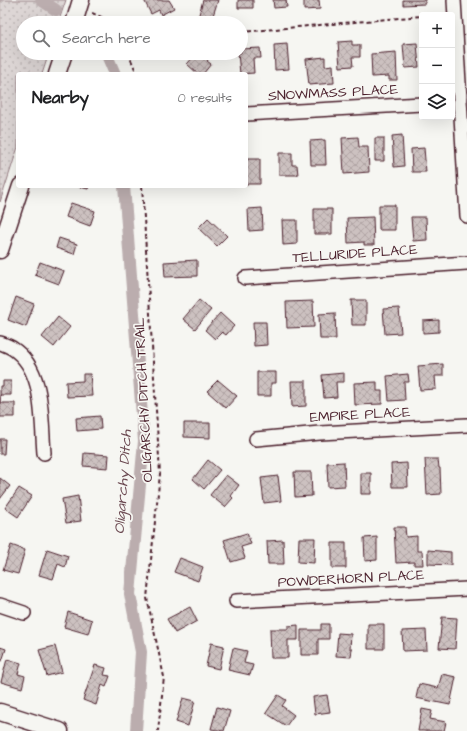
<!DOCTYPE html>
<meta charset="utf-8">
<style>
:root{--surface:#fff;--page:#f6f6f6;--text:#202124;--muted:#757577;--line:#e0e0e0}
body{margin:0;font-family:"Architects Daughter",sans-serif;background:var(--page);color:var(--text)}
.controls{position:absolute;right:12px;top:12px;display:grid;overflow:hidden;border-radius:4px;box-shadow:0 4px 16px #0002}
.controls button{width:36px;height:36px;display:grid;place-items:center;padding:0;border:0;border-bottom:1px solid var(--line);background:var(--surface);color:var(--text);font:20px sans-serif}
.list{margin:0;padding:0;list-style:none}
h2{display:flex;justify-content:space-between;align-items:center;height:52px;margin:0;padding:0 16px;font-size:17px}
h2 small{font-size:13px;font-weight:400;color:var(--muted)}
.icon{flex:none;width:22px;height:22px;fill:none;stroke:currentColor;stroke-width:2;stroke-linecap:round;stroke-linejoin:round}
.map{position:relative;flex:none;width:467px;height:731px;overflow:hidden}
.search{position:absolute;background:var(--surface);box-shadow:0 4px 16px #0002;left:16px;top:16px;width:232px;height:44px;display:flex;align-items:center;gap:10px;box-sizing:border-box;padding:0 14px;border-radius:22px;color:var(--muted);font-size:15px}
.panel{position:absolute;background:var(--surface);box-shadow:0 4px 16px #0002;left:16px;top:72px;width:232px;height:116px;border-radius:4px}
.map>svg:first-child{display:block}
.park{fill:url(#park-dots);stroke:#947a80}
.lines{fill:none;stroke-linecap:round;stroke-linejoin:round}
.canal{stroke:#bbadae;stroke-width:12}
.building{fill:url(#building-cross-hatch);stroke:#4a1f2b}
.minor-casing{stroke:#4a1f2b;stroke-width:16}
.tertiary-casing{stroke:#4a1f2b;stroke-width:19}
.path{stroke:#4a1f2b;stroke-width:2;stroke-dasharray:4 3;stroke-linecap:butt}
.minor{stroke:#f6f6f2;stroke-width:13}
.tertiary{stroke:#f6f6f2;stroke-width:16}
.labels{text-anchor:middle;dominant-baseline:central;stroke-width:3.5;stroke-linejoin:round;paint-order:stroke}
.street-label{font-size:14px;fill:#4a1f2b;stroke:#f6f6f2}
.water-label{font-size:15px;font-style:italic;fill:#6c4a52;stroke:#f6f6f2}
</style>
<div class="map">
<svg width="467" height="731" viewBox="0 0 467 731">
<defs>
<pattern id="park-dots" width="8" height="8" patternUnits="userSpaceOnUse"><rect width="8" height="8" fill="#ddd6d5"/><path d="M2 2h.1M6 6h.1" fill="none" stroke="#bfb7b7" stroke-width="1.8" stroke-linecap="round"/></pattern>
<pattern id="building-cross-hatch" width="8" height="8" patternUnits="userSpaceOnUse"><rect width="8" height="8" fill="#ccc1c0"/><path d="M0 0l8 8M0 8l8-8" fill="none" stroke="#b1a5a5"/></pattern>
</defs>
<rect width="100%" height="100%" fill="#f6f6f2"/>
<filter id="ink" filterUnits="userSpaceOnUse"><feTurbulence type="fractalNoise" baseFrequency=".025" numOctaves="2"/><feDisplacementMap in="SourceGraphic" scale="8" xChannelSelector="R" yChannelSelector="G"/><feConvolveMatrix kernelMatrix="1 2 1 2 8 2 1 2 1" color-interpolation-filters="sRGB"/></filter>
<g filter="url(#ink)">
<path class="park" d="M0,0H66L58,23H23V53H49L42,74H18V147L0,202Z"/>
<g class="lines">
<path class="canal" d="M41,0L56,10
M106,53L115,74
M124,186L144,441L130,594L141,652L136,731"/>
</g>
<path class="building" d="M144,0H169L174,8L161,15L159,10L151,14Z
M203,0H218L211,22L198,18Z
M238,0H253V8H238Z
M273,0H286L287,7L274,8Z
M304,0H319L320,9L304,10Z
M403,0H425V4L403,5Z
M352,41V45H360V57H352L353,66L340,67L338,42Z
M417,43L419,67L405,68L403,44Z
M287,44L289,69L275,70L274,45Z
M260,48L261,58H253L254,73L240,74L238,53H241V49Z
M396,52L397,80H389V76L372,77L371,54Z
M197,53H209L212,55L207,61L211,64L203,74H198L187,64Z
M325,57V66L333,65L334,83L309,85L306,59Z
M402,135L404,166L394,167L392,136Z
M358,137L359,147H368L369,172L344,174L342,138Z
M375,138H384V161H375Z
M325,140L326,165H311L310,141Z
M424,148L426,172H412L411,149Z
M279,153H292V165H297L298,175H279Z
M246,159H260V184H246Z
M76,186H89L88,189Z
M71,203L95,211L90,226L66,217Z
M379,205H395V230H379Z
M262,208L263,230L249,231L248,209Z
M314,209H332V234H314Z
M373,217L374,245H364V242L348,243L347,218Z
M411,217H426L427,240L413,241Z
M208,218L227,236L217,246L198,228Z
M282,220H297V244L283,245Z
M59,238L77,244L74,254L56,248Z
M197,260V276L165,277L164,262Z
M40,262L64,271L59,284L35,275Z
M16,297L34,304L26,327L8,320Z
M199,300L211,310L195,329L183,319Z
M351,300H366V325H352Z
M313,301L314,327L287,328L286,302Z
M399,308L401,333L385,334L383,309Z
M220,313L234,326L226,335L222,332L215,339L205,330Z
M335,313L336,339H320L319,314Z
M58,317L70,327L54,347L42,337Z
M439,320V332L423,333V321Z
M253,322H266L267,345L254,346Z
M443,364V376H435L436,389L420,390L418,366Z
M257,372H276V383H271V396H257Z
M344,373V382H336L337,397L324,398L322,375Z
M83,374H90L92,396L67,397L66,382L83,381Z
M408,374L409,382H404L405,400L389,401L387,376Z
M218,380L237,396L226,408L207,391Z
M3,381H11V395H0V403H15V417H0V386H3Z
M291,381H306V406L292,407Z
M377,382V391H382V404L355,405L354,383Z
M100,416L101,429L77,431L76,418Z
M184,423H210V438L184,437Z
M0,439H5L4,454H0Z
M84,453L109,455L108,468L83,466Z
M425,459H438L439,468H440L441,494L427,495Z
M208,460L220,470L204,489L193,479Z
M344,462L345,486L328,487L327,463Z
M407,463L408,487H392L391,464Z
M294,472H311L312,496L295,497Z
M361,473H371V494H361Z
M226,475L239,485L231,496L233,498L225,507L210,495Z
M278,476L281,501L264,503L261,478Z
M0,478L10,486L0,499Z
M19,488L32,496L18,517L5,508Z
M78,496L81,521L66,523L62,499Z
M394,527H405L406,537L417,536V551H422L423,565H414V562L396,563Z
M247,533L251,544L241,547L245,558L231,562L224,540Z
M377,537V560L365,561L364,538Z
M299,538H315L314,563L298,562Z
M283,540L284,564H268L267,541Z
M332,543H346V568H332Z
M11,545L25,550L18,574L3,570Z
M47,549L68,556L65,567L58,564L53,579L39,575Z
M428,550L451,552V565L428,564Z
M180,558L203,567L198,581L174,572Z
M190,607L197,621L175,633L167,619Z
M68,612L92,620L88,634L64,627Z
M442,617L457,618L455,649L439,648Z
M321,624H329V639H318V655H301V630H321Z
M368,624H384V649H368Z
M298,625V640H288V658H271L270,629H288V626Z
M426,630L427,650L403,651L402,631Z
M338,633L351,634L350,649H352L351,657L336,656Z
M211,643L224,646L219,669L206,666Z
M55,646L62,672L47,676L39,650Z
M0,647L6,649L2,661L0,660Z
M233,648L247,651L244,663L253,665L250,675L228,670Z
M7,659L21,663L18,674L25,676L22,688L1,682Z
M95,665L106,668L104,675L110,676L106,687L102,685L96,705L83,700Z
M442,674L456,677L450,705L416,698L419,684L438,688Z
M278,695L286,700L282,706L294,715L286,726L266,713Z
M327,695L330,712L315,714L313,697Z
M183,698L195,701L188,726L176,722Z
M217,707L230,711L224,731L211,729Z
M422,709L432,711L430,719L446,722L444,731H418Z"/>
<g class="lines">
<g class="minor-casing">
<path id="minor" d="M454,0L467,216
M246,114L422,104
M245,278L467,263
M0,343C4,344 8,346 12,348C45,369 41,418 44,453
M256,439L320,433L467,425
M236,601L467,589
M0,605L24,613"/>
</g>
<g class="tertiary-casing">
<path id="tertiary" d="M74,23L81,0
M57,74L64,53
M0,250L21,186
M0,712L60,731"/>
</g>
<path class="path" d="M92,13L115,23
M429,15L443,14
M241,32L422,16
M128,53L135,69V74
M142,186L160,474L147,598L164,677L158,731"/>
<use href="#minor" class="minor"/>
<use href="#tertiary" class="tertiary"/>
</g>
</g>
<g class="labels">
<g class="street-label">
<text transform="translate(333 93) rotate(-3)">SNOWMASS PLACE</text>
<text transform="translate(355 254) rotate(-4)">TELLURIDE PLACE</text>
<text transform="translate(144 400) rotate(-93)">OLIGARCHY DITCH TRAIL</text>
<text transform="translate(360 415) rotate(-3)">EMPIRE PLACE</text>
<text transform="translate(351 579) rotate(-3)">POWDERHORN PLACE</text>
</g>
<g class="water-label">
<text transform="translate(123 482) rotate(-86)">Oligarchy Ditch</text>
</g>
</g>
</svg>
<div class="controls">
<button>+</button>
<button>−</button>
<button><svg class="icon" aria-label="layers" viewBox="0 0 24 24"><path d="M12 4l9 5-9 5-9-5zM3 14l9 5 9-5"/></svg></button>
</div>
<div class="search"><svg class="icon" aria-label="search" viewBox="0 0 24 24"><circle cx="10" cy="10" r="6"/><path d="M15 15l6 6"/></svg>Search here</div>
<section class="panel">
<h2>Nearby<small>0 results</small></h2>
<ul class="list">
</ul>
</section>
</div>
